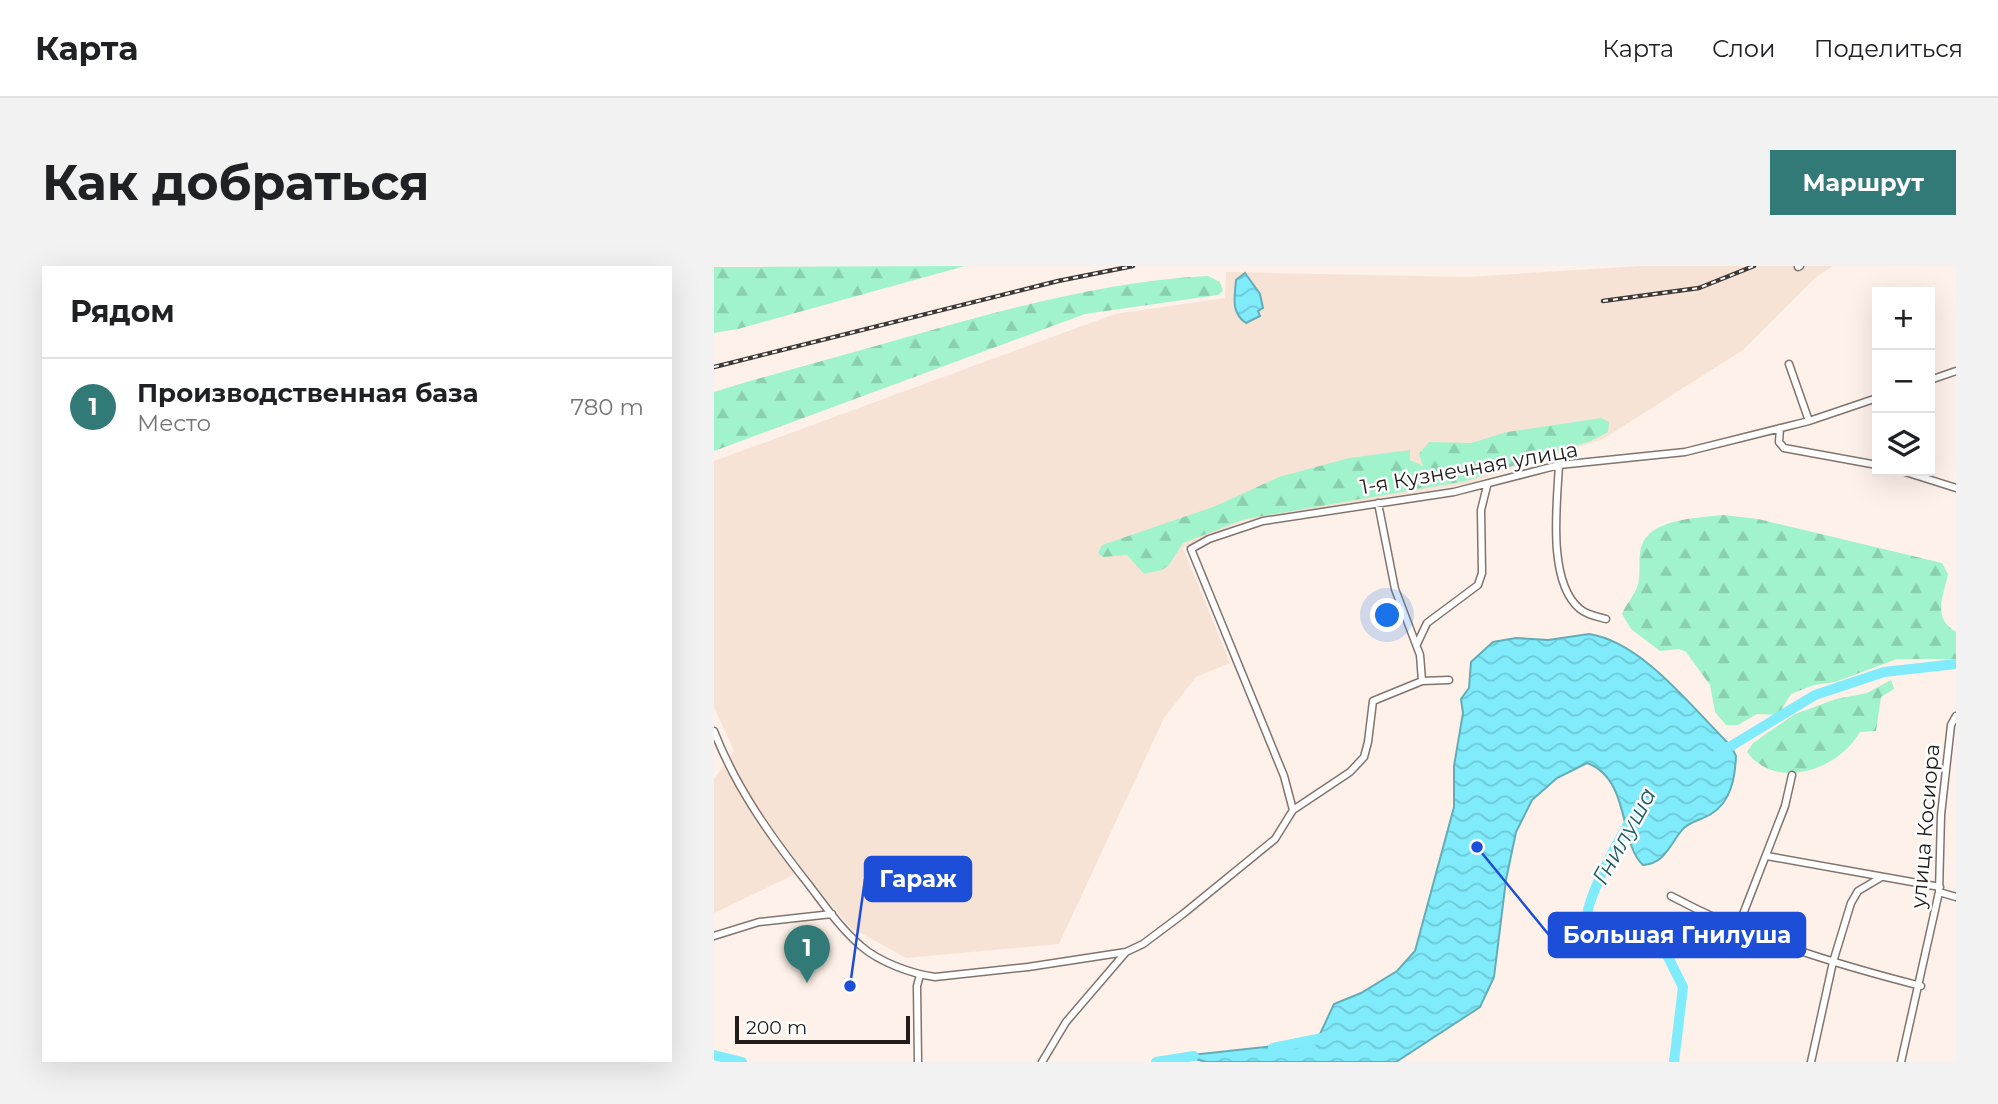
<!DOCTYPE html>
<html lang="ru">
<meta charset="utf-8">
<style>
:root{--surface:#fff;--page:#f2f2f2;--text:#202124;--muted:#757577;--line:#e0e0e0;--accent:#317a78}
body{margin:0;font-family:Montserrat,sans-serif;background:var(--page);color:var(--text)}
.controls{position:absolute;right:21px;top:21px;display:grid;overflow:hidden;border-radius:0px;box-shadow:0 7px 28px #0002}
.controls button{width:63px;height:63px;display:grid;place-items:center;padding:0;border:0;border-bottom:2px solid var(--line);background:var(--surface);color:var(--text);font:35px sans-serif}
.scale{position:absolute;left:21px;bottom:18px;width:175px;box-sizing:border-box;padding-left:7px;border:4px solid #211c19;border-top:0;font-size:19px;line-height:24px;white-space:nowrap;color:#211c19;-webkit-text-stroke:5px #fff;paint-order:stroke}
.you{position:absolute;left:674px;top:350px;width:24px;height:24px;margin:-18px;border:5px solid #fff;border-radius:50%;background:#1a73e8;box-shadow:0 0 0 10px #1a73e833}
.badge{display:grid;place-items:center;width:46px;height:46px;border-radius:50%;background:var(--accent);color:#fff;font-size:23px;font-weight:700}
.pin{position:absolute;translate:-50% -58px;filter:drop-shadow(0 2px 4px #0008)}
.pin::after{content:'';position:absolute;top:37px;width:24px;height:21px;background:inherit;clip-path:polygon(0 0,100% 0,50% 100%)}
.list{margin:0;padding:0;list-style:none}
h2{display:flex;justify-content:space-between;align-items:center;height:91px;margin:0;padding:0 28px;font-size:30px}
h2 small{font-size:23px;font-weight:400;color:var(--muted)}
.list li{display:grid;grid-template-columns:46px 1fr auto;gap:21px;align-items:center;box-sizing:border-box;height:98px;padding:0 28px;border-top:2px solid var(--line)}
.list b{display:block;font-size:26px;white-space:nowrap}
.list p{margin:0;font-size:23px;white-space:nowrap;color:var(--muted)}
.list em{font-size:23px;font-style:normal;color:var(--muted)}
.icon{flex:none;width:38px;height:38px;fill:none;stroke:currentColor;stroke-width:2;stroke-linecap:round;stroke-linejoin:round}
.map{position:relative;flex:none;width:1242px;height:796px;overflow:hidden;border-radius:0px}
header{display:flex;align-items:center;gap:42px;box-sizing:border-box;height:98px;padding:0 35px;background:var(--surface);border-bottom:2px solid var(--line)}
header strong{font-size:33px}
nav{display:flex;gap:38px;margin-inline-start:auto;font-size:24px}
.intro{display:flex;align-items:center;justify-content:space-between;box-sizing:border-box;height:168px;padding:0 42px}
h1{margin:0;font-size:49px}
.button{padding:18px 32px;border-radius:0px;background:var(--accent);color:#fff;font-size:24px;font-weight:700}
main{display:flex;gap:42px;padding:0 42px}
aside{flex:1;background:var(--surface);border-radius:0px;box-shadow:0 7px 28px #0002}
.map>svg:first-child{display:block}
.built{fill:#f7e3d6}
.forest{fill:url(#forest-firs)}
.water{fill:url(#water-waves);stroke:#63adb7;stroke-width:2}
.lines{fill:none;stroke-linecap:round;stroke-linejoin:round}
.river{stroke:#7febfb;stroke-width:10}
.minor-casing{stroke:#80746d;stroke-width:9}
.minor{stroke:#fff;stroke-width:6}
.rail-casing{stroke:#3e3835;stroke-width:4.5}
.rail{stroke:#fff;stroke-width:2;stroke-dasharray:5;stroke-linecap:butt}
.labels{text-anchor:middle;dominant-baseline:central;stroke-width:5;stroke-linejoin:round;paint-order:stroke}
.street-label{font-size:21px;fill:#211c19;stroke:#fff}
.water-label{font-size:23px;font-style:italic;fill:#215e67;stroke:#fff}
.leader{fill:none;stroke:#1d4ed8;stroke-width:2.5}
.callout-dot{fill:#1d4ed8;stroke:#fff;stroke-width:2.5}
.callout{fill:#1d4ed8;stroke:#1d4ed8;stroke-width:2.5}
.callout-label{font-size:23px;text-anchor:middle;font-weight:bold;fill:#fff}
</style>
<header>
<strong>Карта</strong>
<nav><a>Карта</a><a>Слои</a><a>Поделиться</a></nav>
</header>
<div class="intro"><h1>Как добраться</h1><a class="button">Маршрут</a></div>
<main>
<aside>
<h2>Рядом<small></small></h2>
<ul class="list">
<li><span class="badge">1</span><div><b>Производственная база</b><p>Место</p></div><em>780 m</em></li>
</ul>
</aside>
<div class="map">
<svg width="1242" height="796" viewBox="0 0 1242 796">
<defs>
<pattern id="forest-firs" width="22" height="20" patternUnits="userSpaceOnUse" patternTransform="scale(1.75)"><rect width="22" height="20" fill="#a1f3cb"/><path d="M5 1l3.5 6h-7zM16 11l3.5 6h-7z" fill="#8ad0ae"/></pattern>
<pattern id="water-waves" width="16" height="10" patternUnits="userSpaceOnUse" patternTransform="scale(1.75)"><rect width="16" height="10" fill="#7febfb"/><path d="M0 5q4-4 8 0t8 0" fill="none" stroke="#6dc9d7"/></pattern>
</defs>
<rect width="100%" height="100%" fill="#fef1e9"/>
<path class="built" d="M925,0H1119L1102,11L1029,84L889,173L752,218L530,255L469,282L516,397L482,411L450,452L345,678L192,692L136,661L88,605L0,647V513L20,485L0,441V195L401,48L511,32L512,6L753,11Z"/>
<path class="forest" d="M251,0L24,63L0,67V1Z
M494,10L506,16L509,25L504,29L371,48L0,185V126C61,107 124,91 186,73C287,45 389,15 494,10Z
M887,152L895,156L894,166L877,175L752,215L531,253L469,277L455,299L448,304L430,308L413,289L389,291L384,287L388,279L499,241L565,211L635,192L696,184V194L709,200L705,188L715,176L757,177L793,166Z
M1009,249L1044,253L1228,297L1234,308C1230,330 1217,351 1242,366V393H1183L1121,416L1100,419L1077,428L1064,449L1043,448L1024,459H1012L1001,446L996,419L972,386L965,383L946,385L917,363L908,348C912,338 920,330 924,319C927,307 924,294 927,281C936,252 984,252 1009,249Z
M1177,414L1180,423L1167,431L1162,465L1146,466C1125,503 1063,526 1033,486L1039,477L1081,448L1122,433L1153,427Z"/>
<path class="water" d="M531,7L546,28L549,42L544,45L546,50L532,57C516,46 521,30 522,14Z
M875,368C929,376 979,443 1017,480L1022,490C1021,512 1017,536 997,548C988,554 975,555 968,564C955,580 951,597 929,599C905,578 917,513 873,497L843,512L818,534L802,566L792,614L780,711L766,741L682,796H493L468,790L589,777L606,768L620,738L647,727L683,705L701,685L740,541V500L749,447L747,433L755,422L757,396L779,376L802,372L834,374Z"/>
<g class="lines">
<path class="river" d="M1004,483L1017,480L1101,429L1170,406L1242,398
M920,548C905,574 872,630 872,658L883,665L925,672L945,680L954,691L969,721L960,796
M559,782L608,772
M0,789L28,796
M442,796L480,790"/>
<g class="minor-casing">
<path id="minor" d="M1084,1L1086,0
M1075,98L1095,155
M1216,114L1242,105
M1066,162L1065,176L1070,182L1163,199
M845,199C843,237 833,316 866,343C873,349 884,351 892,353
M1188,205L1242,222
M664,237L681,323L706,389L708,415
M703,378L713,357L764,319L768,307L767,244L773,220
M0,465C22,522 57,571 95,619C111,640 127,663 147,680C165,696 198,708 221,711L314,701L412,686
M579,544L570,510L477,283L495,273L549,255L740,226L845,199L971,186L1095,155L1163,132
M1053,590L1226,621
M1225,626L1242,631
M957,630C1035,672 1121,698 1207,720
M1024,661L1071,540L1078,509
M0,670L45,656L118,648
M204,796L203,720L206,709
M328,796L352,756L412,686L429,678L469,648L561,573L579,544L636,506L650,491L654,476L659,435L708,415L735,414
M1097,796L1119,696L1137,637L1144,625L1166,612
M1187,796L1225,626L1227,549L1237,459L1242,450"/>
</g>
<use href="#minor" class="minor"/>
<g class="rail-casing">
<path id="rail" d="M889,35L985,22L1040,0
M0,101L344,15L419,0"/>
</g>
<use href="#rail" class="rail"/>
</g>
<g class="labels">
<g class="street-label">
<text transform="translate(755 202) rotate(-10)">1-я Кузнечная улица</text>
<text transform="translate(1211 560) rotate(-85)">улица Косиора</text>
</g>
<g class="water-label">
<text transform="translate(910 570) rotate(-61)">Гнилуша</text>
</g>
</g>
<path class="leader" d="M136 720L151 613M763 581L835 669"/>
<g class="callout-dot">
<circle cx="136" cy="720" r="7"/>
<circle cx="763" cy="581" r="7"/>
</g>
<g class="callout">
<rect x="151" y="591" width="106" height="44" rx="7"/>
<rect x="835" y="647" width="256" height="44" rx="7"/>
</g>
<g class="callout-label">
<text x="204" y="621">Гараж</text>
<text x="963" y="677">Большая Гнилуша</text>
</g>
</svg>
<div class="controls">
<button>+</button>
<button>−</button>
<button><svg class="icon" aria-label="layers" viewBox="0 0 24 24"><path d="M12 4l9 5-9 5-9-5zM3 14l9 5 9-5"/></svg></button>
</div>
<div class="scale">200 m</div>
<div class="you"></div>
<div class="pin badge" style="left:93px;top:717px">1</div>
</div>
</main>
